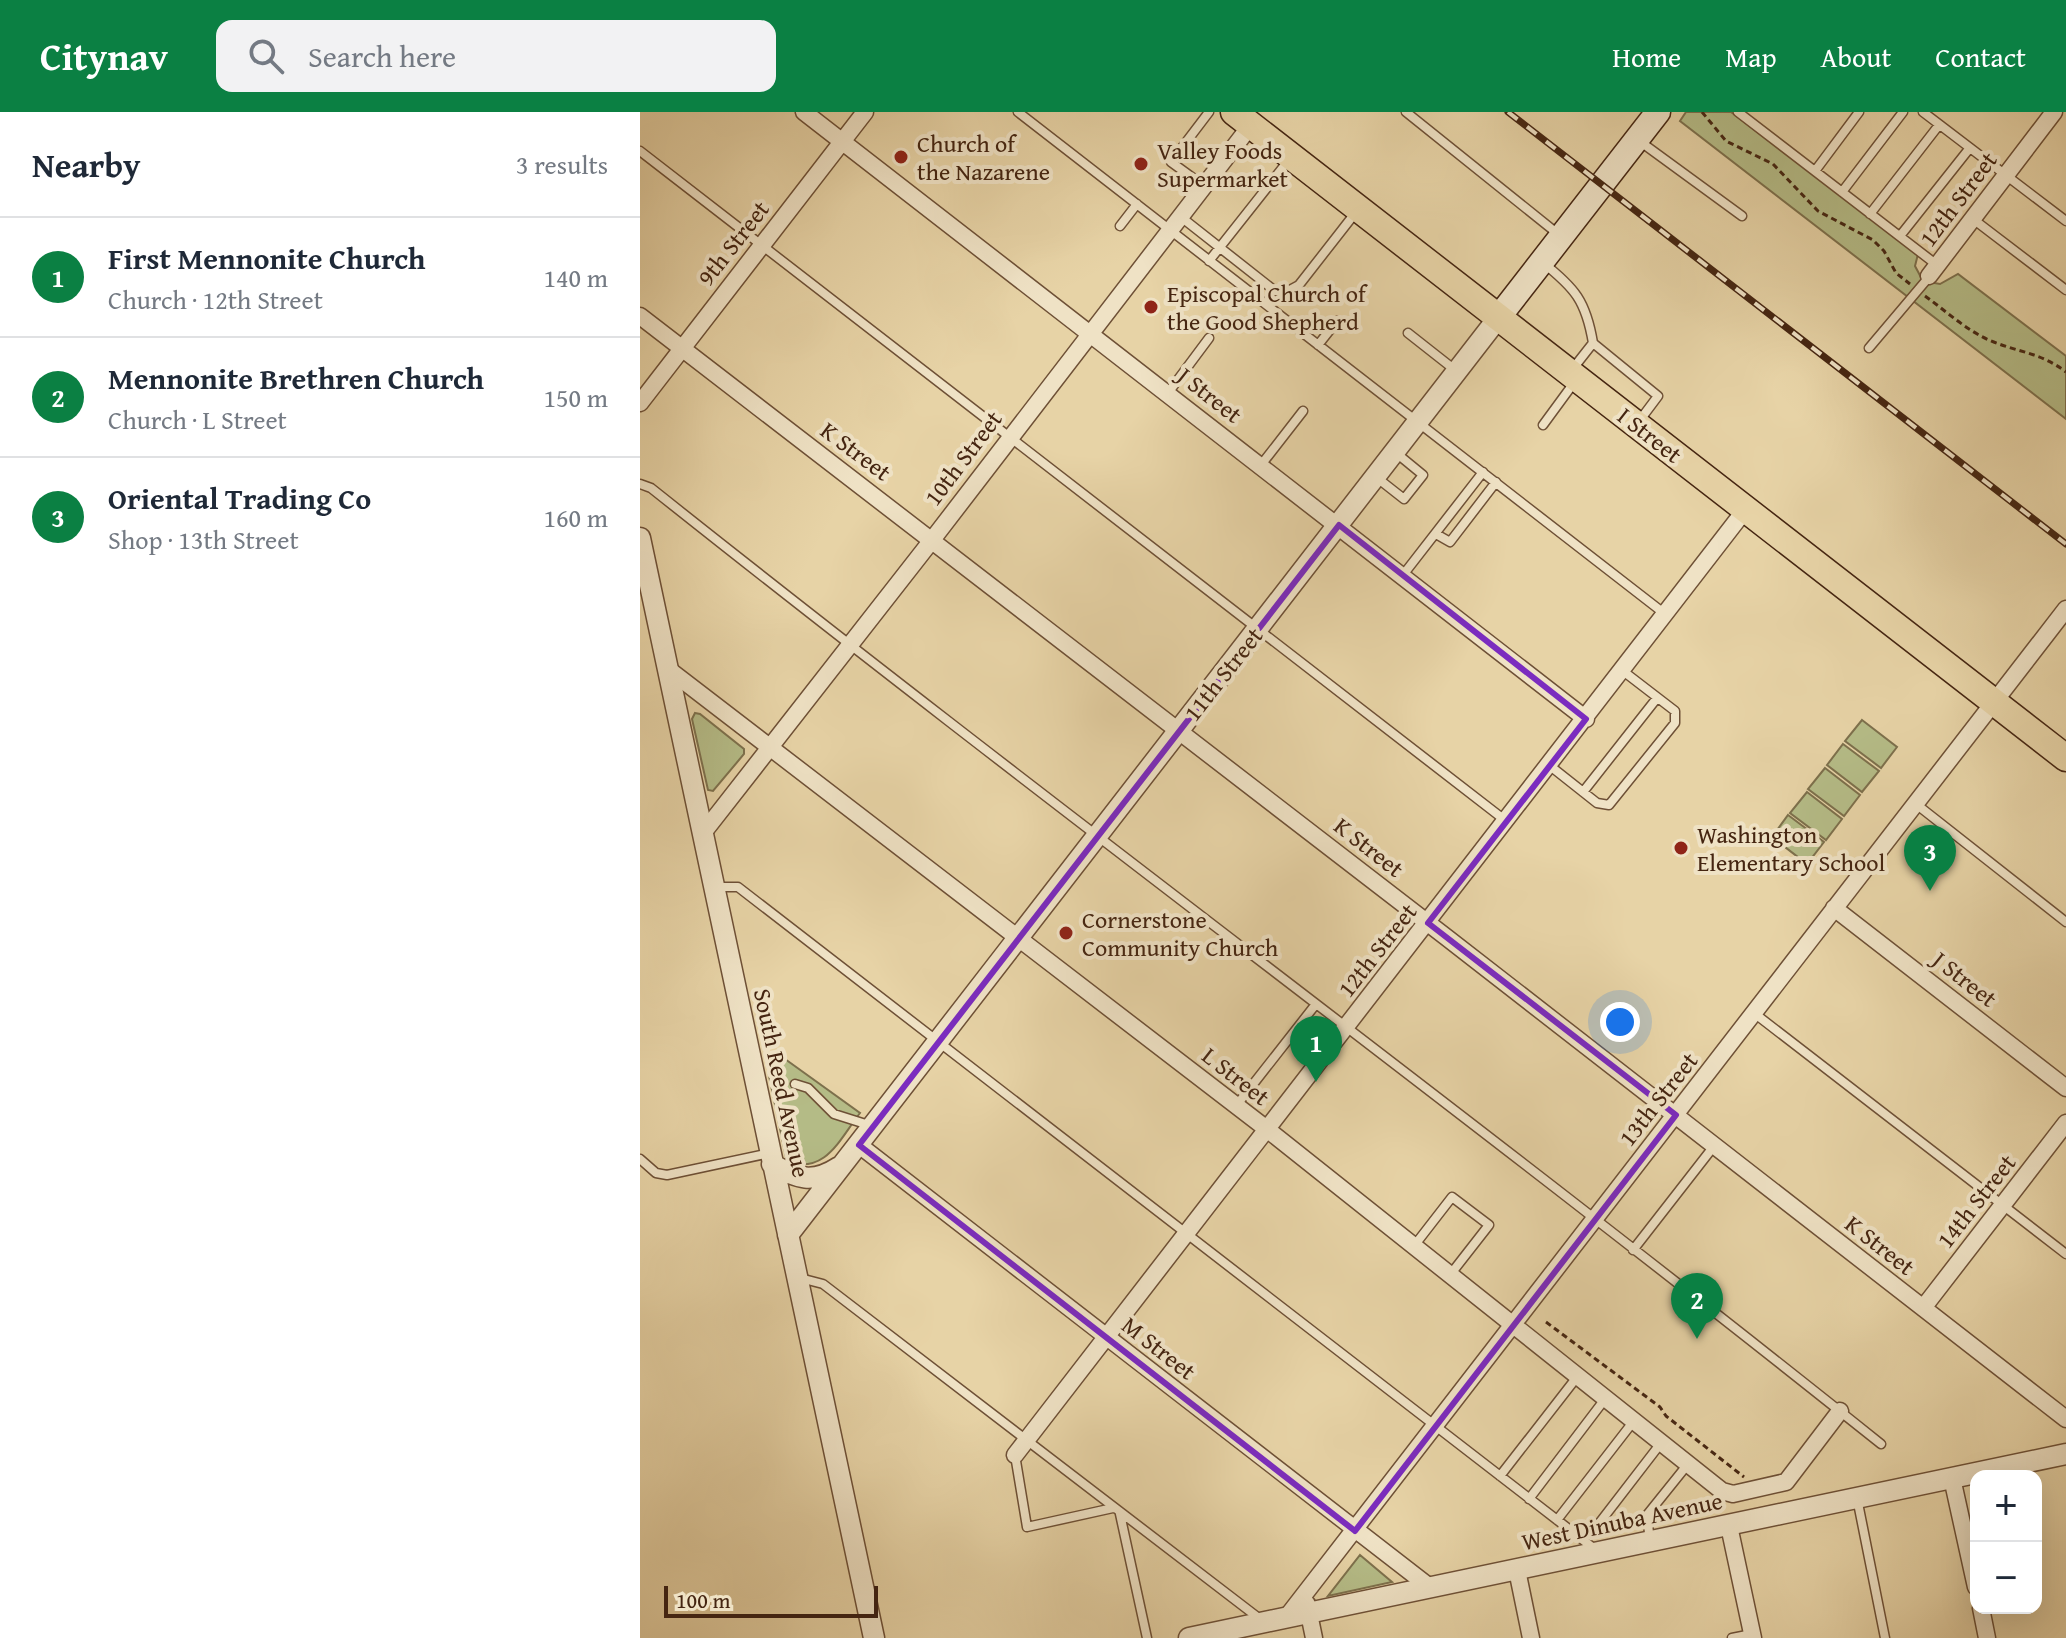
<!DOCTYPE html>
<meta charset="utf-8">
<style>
:root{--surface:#fff;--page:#f2f2f3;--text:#1f2937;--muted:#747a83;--line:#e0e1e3;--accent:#0b8043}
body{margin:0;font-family:"Gentium Book Plus",serif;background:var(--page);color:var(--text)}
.controls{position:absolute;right:24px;bottom:24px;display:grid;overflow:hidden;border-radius:16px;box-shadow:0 8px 32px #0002}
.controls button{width:72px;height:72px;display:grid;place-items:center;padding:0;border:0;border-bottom:2px solid var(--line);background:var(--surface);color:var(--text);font:40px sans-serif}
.scale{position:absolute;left:24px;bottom:20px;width:214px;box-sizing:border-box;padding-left:8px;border:4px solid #452511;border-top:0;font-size:22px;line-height:28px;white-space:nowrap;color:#452511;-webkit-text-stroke:6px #efe2c5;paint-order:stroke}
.you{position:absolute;left:980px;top:910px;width:28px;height:28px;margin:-20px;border:6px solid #fff;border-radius:50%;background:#1a73e8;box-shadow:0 0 0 12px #1a73e833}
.badge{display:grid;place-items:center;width:52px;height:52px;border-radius:50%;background:var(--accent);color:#fff;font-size:26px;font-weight:700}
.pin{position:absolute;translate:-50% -66px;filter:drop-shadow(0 2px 4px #0008)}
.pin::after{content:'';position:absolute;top:42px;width:28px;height:24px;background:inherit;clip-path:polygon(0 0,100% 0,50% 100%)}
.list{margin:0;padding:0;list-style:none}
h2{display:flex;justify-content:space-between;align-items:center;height:104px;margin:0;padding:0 32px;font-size:34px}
h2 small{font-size:26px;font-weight:400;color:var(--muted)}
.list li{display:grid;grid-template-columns:52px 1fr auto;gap:24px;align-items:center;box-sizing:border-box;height:120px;padding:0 32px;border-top:2px solid var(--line)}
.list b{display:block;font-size:30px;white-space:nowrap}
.list p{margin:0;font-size:26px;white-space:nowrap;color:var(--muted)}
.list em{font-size:26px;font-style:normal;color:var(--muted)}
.icon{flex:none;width:44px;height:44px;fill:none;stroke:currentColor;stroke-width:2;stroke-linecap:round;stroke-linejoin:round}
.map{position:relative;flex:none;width:1426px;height:1526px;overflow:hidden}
header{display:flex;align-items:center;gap:48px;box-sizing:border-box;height:112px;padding:0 40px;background:var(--accent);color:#fff}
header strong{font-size:38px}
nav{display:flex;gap:44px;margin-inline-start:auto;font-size:28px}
.search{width:560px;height:72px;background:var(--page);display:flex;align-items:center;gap:20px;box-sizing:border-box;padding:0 28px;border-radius:16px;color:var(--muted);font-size:30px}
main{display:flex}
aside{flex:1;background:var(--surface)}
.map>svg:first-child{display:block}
.green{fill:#b5bc87;stroke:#7d704c;stroke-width:2}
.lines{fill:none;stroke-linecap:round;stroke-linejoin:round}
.service-casing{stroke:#6e5036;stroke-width:11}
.minor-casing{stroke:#6e5036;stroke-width:19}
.tertiary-casing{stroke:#6e5036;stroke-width:23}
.secondary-casing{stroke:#452511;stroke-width:27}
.primary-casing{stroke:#452511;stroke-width:29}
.path{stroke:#452511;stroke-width:3;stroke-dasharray:6 4;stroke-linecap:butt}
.service{stroke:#efe2c5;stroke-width:8}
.minor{stroke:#efe2c5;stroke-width:16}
.tertiary{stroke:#efe2c5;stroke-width:20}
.secondary{stroke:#efe2c5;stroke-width:24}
.primary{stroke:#e7d3a6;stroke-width:26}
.rail-casing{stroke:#452511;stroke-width:7}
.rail{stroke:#efe2c5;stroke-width:4;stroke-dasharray:12;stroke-linecap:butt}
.marked{fill:none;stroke:#7b2cbf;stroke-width:6;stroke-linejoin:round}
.poi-dot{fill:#8f2418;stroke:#efe2c5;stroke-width:3}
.labels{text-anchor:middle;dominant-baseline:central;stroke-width:8;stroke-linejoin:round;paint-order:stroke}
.poi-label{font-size:24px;fill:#452511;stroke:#efe2c5;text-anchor:start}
.street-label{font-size:24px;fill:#452511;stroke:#efe2c5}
</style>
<header>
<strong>Citynav</strong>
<div class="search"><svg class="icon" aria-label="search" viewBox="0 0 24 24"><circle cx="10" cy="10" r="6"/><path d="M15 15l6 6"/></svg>Search here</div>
<nav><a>Home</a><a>Map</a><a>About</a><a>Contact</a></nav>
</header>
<main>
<aside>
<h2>Nearby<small>3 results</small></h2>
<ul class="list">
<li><span class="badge">1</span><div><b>First Mennonite Church</b><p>Church · 12th Street</p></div><em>140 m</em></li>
<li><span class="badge">2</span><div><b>Mennonite Brethren Church</b><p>Church · L Street</p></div><em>150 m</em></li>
<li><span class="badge">3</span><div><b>Oriental Trading Co</b><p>Shop · 13th Street</p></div><em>160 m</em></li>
</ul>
</aside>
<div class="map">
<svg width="1426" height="1526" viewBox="0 0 1426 1526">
<rect width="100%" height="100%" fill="#e7d3a6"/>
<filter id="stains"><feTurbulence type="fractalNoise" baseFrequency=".0025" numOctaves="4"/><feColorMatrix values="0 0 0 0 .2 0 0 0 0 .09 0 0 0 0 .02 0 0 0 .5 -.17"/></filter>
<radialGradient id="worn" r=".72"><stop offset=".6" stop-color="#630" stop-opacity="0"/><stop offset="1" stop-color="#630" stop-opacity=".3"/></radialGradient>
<path class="green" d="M1046,0H1091L1278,142L1275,154L1283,169L1300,172L1318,162L1426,244V307L1040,9Z
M55,601L60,602L104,637V642L73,679L68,678L52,607Z
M1222,608L1257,635L1241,656L1205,629Z
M1203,632L1239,659L1222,680L1187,653Z
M1185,656L1220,683L1204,704L1168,677Z
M1167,680L1202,707L1186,728L1150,701Z
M1148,703L1184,730L1167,752L1132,725Z
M145,947L220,1001C199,1028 186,1062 147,1050L128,959Z
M720,1443L752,1470L688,1484Z"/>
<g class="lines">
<g class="service-casing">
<path id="service" d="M378,0L1025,502
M766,0L918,122
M1098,0L1297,153
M1283,0L1426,109
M998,28L1102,104
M0,39L866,709
M1175,59L1219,0
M564,74L531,50L569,0
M1202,80L1263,0
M1230,102L1299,13
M541,105L635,179L646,180L659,173L716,100
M1333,107L1426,178
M480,114L497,92
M1260,124L1329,37
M569,149L648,49
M902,150C935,176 946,189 953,231L1018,284L1000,308
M768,221L815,258
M678,233L697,209
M1229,236L1289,165
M931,259L953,231
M528,281L569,226
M903,313L936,268
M621,353L663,299
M736,365L764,387L783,363L755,340
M0,372L11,376C418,700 836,1008 1241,1332
M796,422L810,430L856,370
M763,463L843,360
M909,653L957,691L969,693L1035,611V599L983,559
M943,680L1017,586
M1276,692L1426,810
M75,775H98L956,1438
M1114,901L1426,1142
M155,972L168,976L194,1002L232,1014
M596,994L676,892
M0,1047L16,1061L27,1063L130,1041
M774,1134L812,1085L849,1113L810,1163
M993,1138L1074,1034
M160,1166L183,1172L620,1507
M375,1343L387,1415L473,1396
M860,1364L937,1265
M1217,1386L1245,1526
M889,1387L965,1287
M480,1402L507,1526
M917,1408L993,1310
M936,1422L954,1418L1021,1331
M1010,1430L1007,1403L1048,1352
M1092,1526L1112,1522"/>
</g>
<g class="minor-casing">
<path id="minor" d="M164,0L946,607
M1289,164L1414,0
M0,204L806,825L1426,1307
M0,291L225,0
M28,557L628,1018L1082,1379L1093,1382L1146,1370L1200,1299
M63,721L292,428L611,13
M1194,796L1426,976
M219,1033L791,1476
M1283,1196L1426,1011
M375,1343L1105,398
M1312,1366L1336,1475
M1089,1414L1113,1526
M877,1458L891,1526
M667,1492L674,1526
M1341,1496L1347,1526
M646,1506L1426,497"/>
</g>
<g class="tertiary-casing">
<path id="tertiary" d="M0,426L234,1526
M132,1052C157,1067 173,1072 199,1055
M148,1123L858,206
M549,1526L1426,1342"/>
</g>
<g class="secondary-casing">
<path id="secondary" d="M858,206L1018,0"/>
</g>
<g class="primary-casing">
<path id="primary" d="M594,0L1426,646"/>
</g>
<path class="path" d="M1062,0L1086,29L1133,52L1178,99L1233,128L1244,139L1256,161L1270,172
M1285,184C1306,199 1326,218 1349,228C1376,240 1400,240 1426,260
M906,1210L1020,1295L1026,1304L1104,1365"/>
<use href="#service" class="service"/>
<use href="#minor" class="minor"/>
<use href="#tertiary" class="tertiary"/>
<use href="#secondary" class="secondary"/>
<use href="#primary" class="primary"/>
<g class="rail-casing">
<path id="rail" d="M868,0L1426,432"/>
</g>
<use href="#rail" class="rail"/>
</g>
<path class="marked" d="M699,413L946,607L788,811L1036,1003L715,1419L219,1033Z"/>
<g class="poi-dot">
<circle cx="261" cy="45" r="8"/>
<circle cx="501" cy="52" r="8"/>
<circle cx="511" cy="195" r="8"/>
<circle cx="1041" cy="736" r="8"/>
<circle cx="426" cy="821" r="8"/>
</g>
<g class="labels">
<g class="poi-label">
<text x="277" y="31">Church of<tspan x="277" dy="28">the Nazarene</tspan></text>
<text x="517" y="38">Valley Foods<tspan x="517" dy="28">Supermarket</tspan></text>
<text x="527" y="181">Episcopal Church of<tspan x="527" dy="28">the Good Shepherd</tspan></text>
<text x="1057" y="722">Washington<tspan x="1057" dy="28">Elementary School</tspan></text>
<text x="442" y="807">Cornerstone<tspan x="442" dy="28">Community Church</tspan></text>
</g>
<g class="street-label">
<text transform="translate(1318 87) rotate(-53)">12th Street</text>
<text transform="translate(93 131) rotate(-52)">9th Street</text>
<text transform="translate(570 283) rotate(38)">J Street</text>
<text transform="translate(1010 323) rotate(38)">I Street</text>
<text transform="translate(216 339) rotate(37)">K Street</text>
<text transform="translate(323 346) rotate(-53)">10th Street</text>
<text transform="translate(583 562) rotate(-52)">11th Street</text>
<text transform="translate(729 735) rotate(38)">K Street</text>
<text transform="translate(737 838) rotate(-52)">12th Street</text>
<text transform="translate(1325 867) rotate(38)">J Street</text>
<text transform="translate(596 964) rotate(38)">L Street</text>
<text transform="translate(142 971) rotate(78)">South Reed Avenue</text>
<text transform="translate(1018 987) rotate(-52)">13th Street</text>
<text transform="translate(1336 1089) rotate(-52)">14th Street</text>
<text transform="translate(1240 1133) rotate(38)">K Street</text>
<text transform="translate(519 1236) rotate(38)">M Street</text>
<text transform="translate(982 1409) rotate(-12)">West Dinuba Avenue</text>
</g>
</g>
<rect width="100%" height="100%" filter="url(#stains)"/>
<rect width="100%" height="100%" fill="url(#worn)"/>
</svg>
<div class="controls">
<button>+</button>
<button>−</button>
</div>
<div class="scale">100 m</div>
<div class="you"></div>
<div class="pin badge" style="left:676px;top:970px">1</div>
<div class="pin badge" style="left:1057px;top:1227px">2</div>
<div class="pin badge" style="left:1290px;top:779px">3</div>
</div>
</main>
